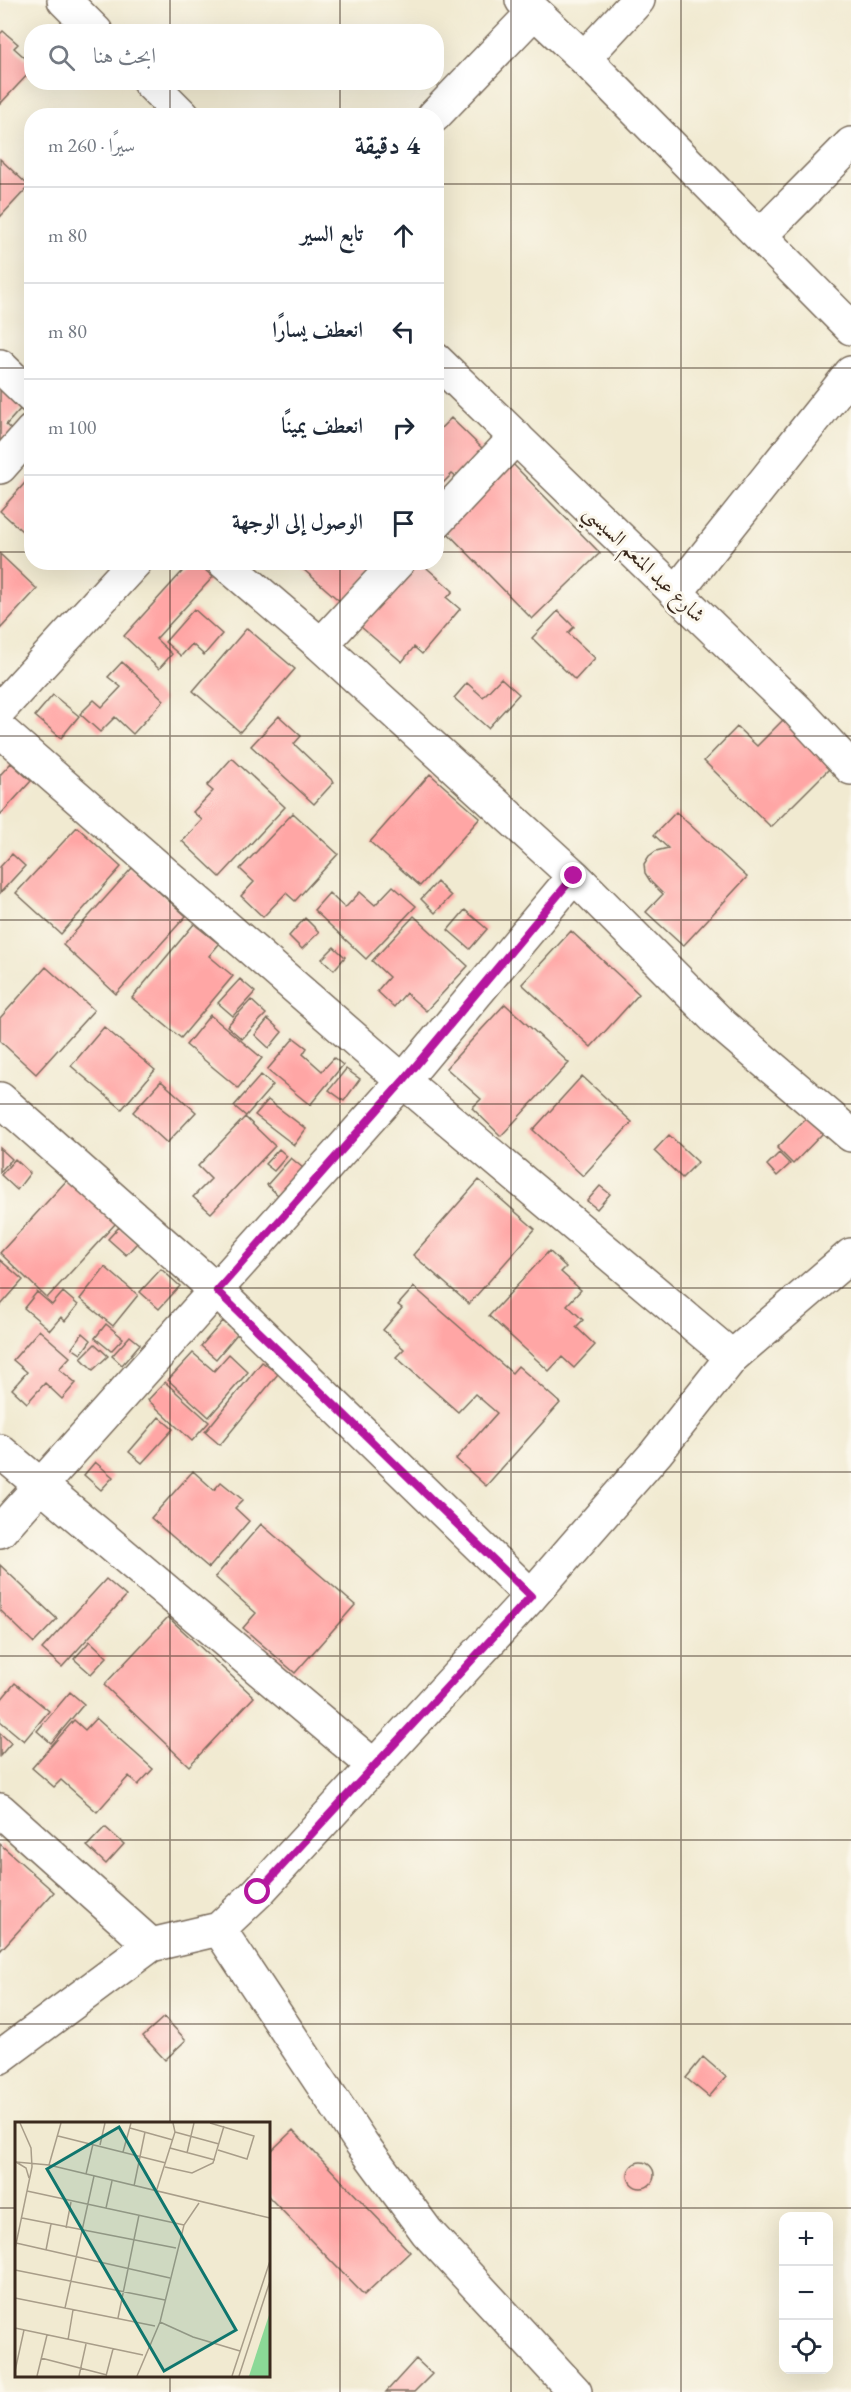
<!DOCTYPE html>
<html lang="ar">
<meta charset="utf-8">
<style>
:root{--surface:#fff;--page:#f2f2f3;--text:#1f2937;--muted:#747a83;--line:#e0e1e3}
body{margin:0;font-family:"EB Garamond",Amiri,serif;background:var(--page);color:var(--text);direction:rtl}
.controls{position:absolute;right:18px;bottom:18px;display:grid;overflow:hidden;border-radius:12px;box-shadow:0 6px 24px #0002}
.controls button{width:54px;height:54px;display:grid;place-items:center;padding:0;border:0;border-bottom:2px solid var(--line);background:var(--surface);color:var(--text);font:30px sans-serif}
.stop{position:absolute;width:18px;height:18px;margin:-14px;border:4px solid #b5179e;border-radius:50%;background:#fff}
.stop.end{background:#b5179e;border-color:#fff;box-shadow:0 2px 6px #0008}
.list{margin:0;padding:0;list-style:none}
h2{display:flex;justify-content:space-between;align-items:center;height:78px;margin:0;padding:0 24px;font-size:26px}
h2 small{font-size:20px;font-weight:400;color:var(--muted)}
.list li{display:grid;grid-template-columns:39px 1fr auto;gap:18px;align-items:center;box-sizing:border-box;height:96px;padding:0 24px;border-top:2px solid var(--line)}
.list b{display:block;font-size:22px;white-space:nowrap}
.list em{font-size:20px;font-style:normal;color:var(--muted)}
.icon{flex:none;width:33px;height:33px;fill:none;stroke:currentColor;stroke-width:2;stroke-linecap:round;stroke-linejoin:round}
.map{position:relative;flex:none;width:851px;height:2392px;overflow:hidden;direction:ltr}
.search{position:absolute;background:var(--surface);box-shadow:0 6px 24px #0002;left:24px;top:24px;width:420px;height:66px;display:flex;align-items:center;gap:15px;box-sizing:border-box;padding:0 21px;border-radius:24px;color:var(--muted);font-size:22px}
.panel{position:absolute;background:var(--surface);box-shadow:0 6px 24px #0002;left:24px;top:108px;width:420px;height:462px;border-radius:24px;direction:rtl}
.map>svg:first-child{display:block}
.building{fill:#ffa6a5}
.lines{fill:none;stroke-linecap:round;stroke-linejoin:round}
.minor-casing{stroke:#7b6d5d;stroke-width:36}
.tertiary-casing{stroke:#7b6d5d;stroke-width:36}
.minor{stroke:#fff;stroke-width:33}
.tertiary{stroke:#fff;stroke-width:33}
.route{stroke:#b5179e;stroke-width:8}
.grid{fill:none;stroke:#3b2a1e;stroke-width:1.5;stroke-opacity:0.55}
.labels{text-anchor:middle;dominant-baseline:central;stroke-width:6;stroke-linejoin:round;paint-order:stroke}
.street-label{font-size:21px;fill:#3b2a1e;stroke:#fbf7ec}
.inset-road{fill:none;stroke:#a89d89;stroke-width:1.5}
.view{fill:#0f766e;fill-opacity:0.15;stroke:#0f766e;stroke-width:3}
.inset-edge{fill:none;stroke:#3b2a1e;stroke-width:3}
</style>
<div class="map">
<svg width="851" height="2392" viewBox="0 0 851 2392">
<rect width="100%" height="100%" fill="#fbf7ec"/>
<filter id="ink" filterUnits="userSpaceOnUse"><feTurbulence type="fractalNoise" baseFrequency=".0167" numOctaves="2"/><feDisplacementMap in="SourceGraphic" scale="12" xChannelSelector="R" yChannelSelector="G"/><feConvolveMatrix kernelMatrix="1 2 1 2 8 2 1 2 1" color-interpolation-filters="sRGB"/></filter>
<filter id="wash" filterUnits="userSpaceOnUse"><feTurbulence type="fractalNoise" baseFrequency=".008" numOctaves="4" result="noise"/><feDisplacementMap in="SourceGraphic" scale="24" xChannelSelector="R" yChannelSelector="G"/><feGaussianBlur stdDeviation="1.35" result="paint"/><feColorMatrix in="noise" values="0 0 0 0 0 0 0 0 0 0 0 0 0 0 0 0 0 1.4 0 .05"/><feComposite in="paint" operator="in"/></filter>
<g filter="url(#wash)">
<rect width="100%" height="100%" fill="#f1ead1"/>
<g id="blocks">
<path class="building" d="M3,31L18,44L14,48L32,64V70L0,104V34Z
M0,159L29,186L0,217Z
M0,385L23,406L6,425L14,432L0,448Z
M451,418L483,449L456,477L452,474L440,486L444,489L436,497V426L440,429Z
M507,458L600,553L532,619L439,524Z
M32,475V540L0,511Z
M0,554L37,589L0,629Z
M191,562H196L213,577L156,639L172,654L159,669L124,636Z
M295,562H380L343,604Z
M416,562H420L453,591L447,598L460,609L422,654L414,647L402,662L361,627Z
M194,609L222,634L204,655L192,644L181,656L165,642Z
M558,611L574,627L568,633L595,658L575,680L532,638Z
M247,628L295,669L240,732L193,691Z
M122,662L164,700L133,734L115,717L100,732L80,714L94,700L102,707L121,687L108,677Z
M501,678L519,694L488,728L454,698L467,683L483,697Z
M53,695L79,716L61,738L35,716Z
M279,716L301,736L294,744L334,782L314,804L251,746Z
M786,717L834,764L771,827L704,761L737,727L757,746Z
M232,758L285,807L220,877L182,841L202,820L193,812L213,791L207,786Z
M11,763L31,781L0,815V775Z
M430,774L480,818L420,886L370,842Z
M676,812L747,877L683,946L646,912L663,894L650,881L645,873L644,864L649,856L656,851L668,848L654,835Z
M293,813L338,854L295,901L286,893L263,917L241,896L254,882L240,869Z
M77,827L121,867L61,934L16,893Z
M12,854L25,866L0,893V867Z
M132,868L186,916L116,994L63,945Z
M437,882L451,896L435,913L421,899Z
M393,886L416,906L366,959L314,910L329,893L345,908L360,892L375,905Z
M465,910L487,929L470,949L448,930Z
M414,916L468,966L426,1011L406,993L394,1007L377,991L389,977L372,961Z
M305,918L319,932L302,949L289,936Z
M194,924L219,944L209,956L233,976L181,1038L132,998Z
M571,931L639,994L591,1047L522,984Z
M334,947L345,957L334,970L322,959Z
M46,967L94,1010L36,1074L0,1041V1018Z
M240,979L255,992L233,1016L218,1003Z
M251,1000L266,1014L242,1039L227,1026Z
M505,1004L569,1063L501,1136L472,1108L481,1099L446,1068Z
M210,1015L262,1058L238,1088L186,1045Z
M268,1019L282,1032L269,1048L255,1035Z
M104,1027L155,1070L122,1109L71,1066Z
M294,1038L307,1048L303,1054L322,1071L334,1058L343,1065L310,1105L267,1070Z
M346,1069L360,1079L344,1101L329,1090Z
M261,1075L273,1085L246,1116L234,1106Z
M582,1076L632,1122L583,1176L533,1130Z
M161,1081L196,1112L167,1143L133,1112Z
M268,1100L306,1129L294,1145L255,1115Z
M245,1117L275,1146L211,1213L193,1197L211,1179L198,1166Z
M807,1117L823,1133L793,1164L777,1148Z
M669,1135L698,1162L682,1178L654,1151Z
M0,1148L12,1159L0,1172Z
M279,1149L287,1156L274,1171L265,1164Z
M779,1153L790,1164L777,1176L767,1165Z
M291,1158L303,1168L278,1195L267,1185Z
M15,1159L30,1173L17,1190L1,1175Z
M68,1179L116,1223L47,1298L0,1253Z
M479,1180L535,1229L469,1304L413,1255Z
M600,1186L610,1194L597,1209L587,1201Z
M119,1227L137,1243L126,1255L108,1239Z
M549,1251L566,1267L561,1272L581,1290L567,1305L583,1320L576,1327L595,1345L574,1368L562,1357L549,1371L489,1316Z
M0,1260L23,1280L0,1306Z
M105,1267L138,1295L113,1326L80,1299Z
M161,1269L180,1286L159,1309L140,1292Z
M414,1287L512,1373L518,1366L560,1403L486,1486L456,1459L497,1413L475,1394L458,1412L396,1357L404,1349L383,1330L402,1308L398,1305Z
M37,1292L52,1305L63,1292L78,1305L65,1321L61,1317L50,1330L24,1308Z
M223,1321L237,1334L216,1359L201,1346Z
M106,1324L123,1338L111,1351L95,1338Z
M39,1330L70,1357L59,1369L76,1383L62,1399L45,1383L27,1403L12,1389L27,1372L13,1360Z
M83,1333L91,1340L81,1354L72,1348Z
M130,1336L140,1344L122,1365L112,1356Z
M95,1344L108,1356L93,1370L81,1358Z
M193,1353L214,1371L229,1354L248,1372L209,1417L168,1380Z
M262,1362L278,1374L220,1445L205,1432Z
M165,1382L209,1422L192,1441L148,1400Z
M159,1417L173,1429L142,1463L129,1452Z
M95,1462L113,1477L101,1490L84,1475Z
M193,1471L214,1490L221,1482L243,1500L235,1508L249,1521L209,1568L151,1518Z
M261,1524L355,1605L295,1673L243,1628L256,1613L215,1577Z
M0,1565L57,1619L34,1643L0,1610Z
M106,1579L126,1596L62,1667L42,1649Z
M168,1617L254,1697L189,1766L104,1685Z
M90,1641L107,1657L91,1674L74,1659Z
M15,1683L49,1711L24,1741L0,1721V1701Z
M70,1692L84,1704L51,1743L37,1731Z
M96,1718L153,1769L138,1785L129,1776L97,1812L61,1780L54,1787L32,1768L74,1720L85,1730Z
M0,1733L11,1743L0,1756Z
M105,1827L124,1844L106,1864L87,1846Z
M0,1844L54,1892L0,1951Z
M164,2017L186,2040L165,2060L143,2036Z
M703,2057L726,2077L709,2097L686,2078Z
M293,2130L410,2252L364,2295L268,2196V2154Z
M628 2175a13 13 0 1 1 26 0a13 13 0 1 1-26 0Z
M416,2359L432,2374L414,2392H386Z"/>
</g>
</g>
<g filter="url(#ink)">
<use href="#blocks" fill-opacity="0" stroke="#7b6d5d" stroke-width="1.5"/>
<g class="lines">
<g class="minor-casing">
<path id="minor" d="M522,0L584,58L851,328
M584,58L638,0
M434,116L534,12
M760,236L851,144
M0,366L32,397
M0,467L32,431
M436,522L516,437
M224,562L321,645L574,876L722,1025L851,1135
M676,593L851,373
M321,645L398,562
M0,709L135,562
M0,730L403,1081L732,1357
M0,1099L217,1291L531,1596
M0,1451L374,1766
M0,1531L403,1081L574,876
M0,1810L151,1945
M219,1929L362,2144L427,2232L575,2392
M0,2057L151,1945L219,1929L258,1892L531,1596L656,1453L732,1357L851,1255"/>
</g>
<g class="tertiary-casing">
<path id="tertiary" d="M64,0L96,32
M149,82L183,116
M436,360L797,710L851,768"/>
</g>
<use href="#minor" class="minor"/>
<use href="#tertiary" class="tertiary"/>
</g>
</g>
<g class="lines" filter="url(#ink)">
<path class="route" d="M258,1892L531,1596L217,1291L403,1081L574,876"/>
</g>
<path class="grid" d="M170,0V32M340,0V32M511,0V2392M681,0V2392M170,82V116M340,82V116M0,184H32M436,184H851M0,368H32M436,368H851M0,552H32M436,552H851M170,562V2124M340,562V2392M0,736H851M0,920H851M0,1104H851M0,1288H851M0,1472H851M0,1656H851M0,1840H851M0,2024H851M0,2208H16M268,2208H851M170,2376V2392"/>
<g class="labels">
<g class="street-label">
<text transform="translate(645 563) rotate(44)">شارع عبد المنعم السيسي</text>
</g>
</g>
<g transform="translate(15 2122)">
<rect width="255" height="255" fill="#f1ead1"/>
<path d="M255,190V254H234Z" fill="#8bd997"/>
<path class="inset-road" d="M195,1L239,14L232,37L203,28M115,6L158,18M160,10L204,22M43,14L151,41M85,23L90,1M155,26L200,38M108,30L116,1M172,31L179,1M1,40L34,43L255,96M1,40L11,46L14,56M34,43L46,1M150,45L177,51L198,41L209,4M71,52L78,22M119,64L130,10M12,69L169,103M141,70L160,10L158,1M91,86L97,59M7,96L161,126M51,106L56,80M1,121L155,156M0,127L17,45L16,26L5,1M31,128L36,102M0,148L150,178M0,176L140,204M50,186L79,54M103,196L124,93M145,200L178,215L225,229M0,206L128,233M53,218L58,188M26,236L92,253M0,249L9,208M22,254L32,213M64,254L71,222M91,254L98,227M122,254L145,200L169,103L184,81M217,254L255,139M224,254L255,159"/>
<path class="view" d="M104,5L221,208L149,249L32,47Z"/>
<rect width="255" height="255" class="inset-edge"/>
</g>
</svg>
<div class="controls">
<button>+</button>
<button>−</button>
<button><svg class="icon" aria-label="locate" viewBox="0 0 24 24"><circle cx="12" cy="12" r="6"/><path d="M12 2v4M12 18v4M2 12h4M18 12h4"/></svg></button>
</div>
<div class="stop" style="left:258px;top:1892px"></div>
<div class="stop end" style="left:574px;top:876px"></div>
<div class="search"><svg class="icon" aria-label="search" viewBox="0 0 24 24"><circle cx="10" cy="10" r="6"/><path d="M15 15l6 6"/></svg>ابحث هنا</div>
<section class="panel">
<h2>4 دقيقة<small>سيرًا · 260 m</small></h2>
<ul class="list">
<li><svg class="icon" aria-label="ahead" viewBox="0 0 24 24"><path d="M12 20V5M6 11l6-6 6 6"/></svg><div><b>تابع السير</b></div><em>80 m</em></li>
<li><svg class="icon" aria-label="left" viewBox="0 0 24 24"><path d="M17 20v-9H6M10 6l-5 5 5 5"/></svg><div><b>انعطف يسارًا</b></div><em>80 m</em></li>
<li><svg class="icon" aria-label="right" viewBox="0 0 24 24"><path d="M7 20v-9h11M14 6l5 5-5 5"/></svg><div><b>انعطف يمينًا</b></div><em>100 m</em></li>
<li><svg class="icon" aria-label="arrive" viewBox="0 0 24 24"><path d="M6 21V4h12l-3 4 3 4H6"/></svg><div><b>الوصول إلى الوجهة</b></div></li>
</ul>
</section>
</div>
